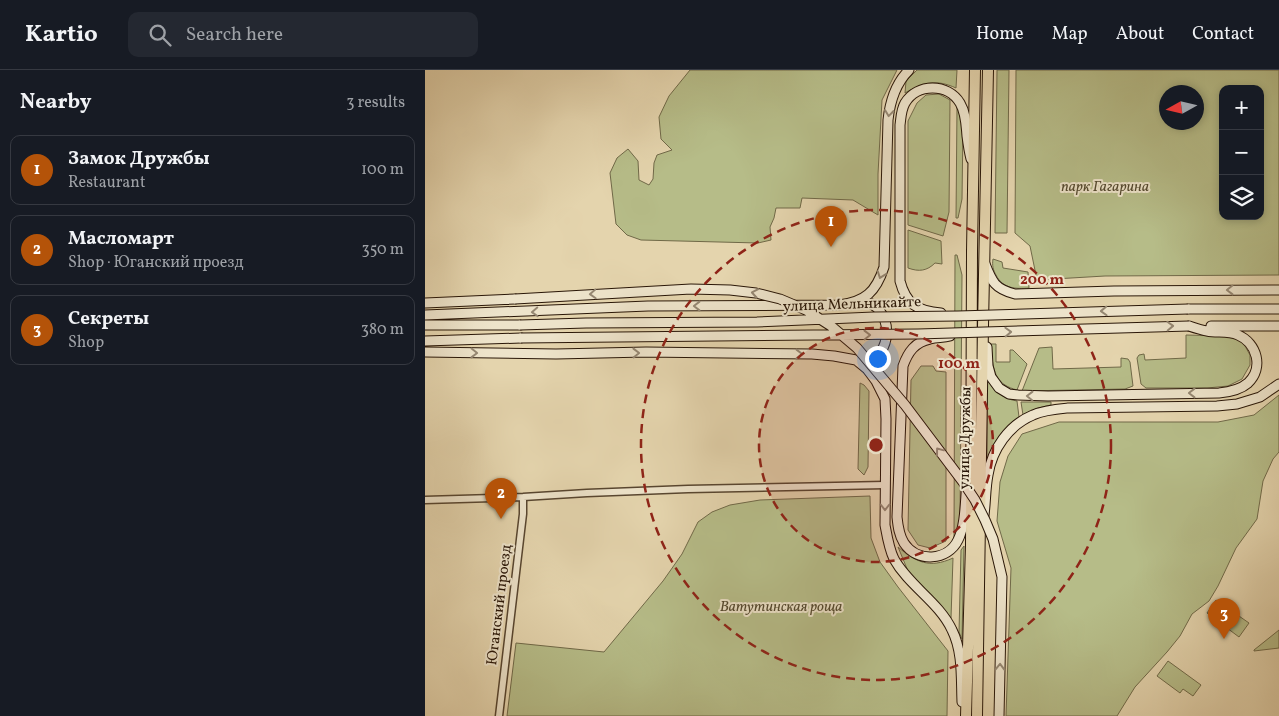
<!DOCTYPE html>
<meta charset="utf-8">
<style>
:root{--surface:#171b24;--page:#242831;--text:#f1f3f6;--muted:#9ea1a6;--line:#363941;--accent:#b45309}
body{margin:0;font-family:Vollkorn,serif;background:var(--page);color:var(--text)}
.controls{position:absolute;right:15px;top:15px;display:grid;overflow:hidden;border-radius:10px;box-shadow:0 2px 8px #0003}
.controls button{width:45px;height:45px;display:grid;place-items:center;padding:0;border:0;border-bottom:1px solid var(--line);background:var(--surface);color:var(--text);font:25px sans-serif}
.compass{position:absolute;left:734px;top:15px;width:45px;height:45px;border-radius:50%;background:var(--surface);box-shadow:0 2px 8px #0003;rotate:262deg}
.you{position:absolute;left:452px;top:288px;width:18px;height:18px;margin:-12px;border:4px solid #fff;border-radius:50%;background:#1a73e8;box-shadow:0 0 0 8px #1a73e833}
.badge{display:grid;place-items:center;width:32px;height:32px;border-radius:50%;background:var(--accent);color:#fff;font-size:16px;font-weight:700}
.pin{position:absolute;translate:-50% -41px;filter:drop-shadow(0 1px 2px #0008)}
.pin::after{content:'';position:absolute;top:26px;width:18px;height:15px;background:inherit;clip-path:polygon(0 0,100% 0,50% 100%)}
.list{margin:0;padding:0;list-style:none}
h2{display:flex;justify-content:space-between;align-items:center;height:65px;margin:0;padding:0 20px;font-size:21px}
h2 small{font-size:16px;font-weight:400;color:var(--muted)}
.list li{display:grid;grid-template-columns:32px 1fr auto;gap:15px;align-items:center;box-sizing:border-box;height:70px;margin:0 10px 10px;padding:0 10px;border:1px solid var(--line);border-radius:10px}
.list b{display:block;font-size:19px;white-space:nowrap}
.list p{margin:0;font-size:16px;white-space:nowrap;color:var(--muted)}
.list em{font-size:16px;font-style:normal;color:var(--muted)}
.icon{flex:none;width:28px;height:28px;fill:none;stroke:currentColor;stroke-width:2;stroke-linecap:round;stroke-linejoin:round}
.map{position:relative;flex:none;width:854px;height:646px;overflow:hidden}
header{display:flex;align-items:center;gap:30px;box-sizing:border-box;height:70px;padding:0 25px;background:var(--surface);border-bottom:1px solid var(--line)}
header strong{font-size:24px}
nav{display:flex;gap:28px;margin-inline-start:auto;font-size:18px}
.search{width:350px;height:45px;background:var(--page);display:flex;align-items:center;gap:12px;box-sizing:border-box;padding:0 18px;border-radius:10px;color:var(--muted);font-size:19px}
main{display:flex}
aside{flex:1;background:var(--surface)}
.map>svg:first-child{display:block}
.green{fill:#b6bc88;stroke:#706948;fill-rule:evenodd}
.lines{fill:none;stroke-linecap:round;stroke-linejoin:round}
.street-casing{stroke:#584630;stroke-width:9}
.secondary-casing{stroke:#291607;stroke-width:11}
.primary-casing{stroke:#291607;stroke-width:12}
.street{stroke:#ede3ca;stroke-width:6}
.secondary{stroke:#ede3ca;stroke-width:9}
.primary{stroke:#e4d4ad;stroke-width:10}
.secondary-bridge-casing{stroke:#291607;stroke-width:11;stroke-linecap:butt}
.secondary-bridge{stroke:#ede3ca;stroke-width:9}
.oneway{stroke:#958772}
.ring{fill:none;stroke:#8f2418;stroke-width:2.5;stroke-dasharray:9 6}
.labels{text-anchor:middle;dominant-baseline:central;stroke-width:4;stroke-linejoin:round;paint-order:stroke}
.park-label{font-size:15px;font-style:italic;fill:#53482e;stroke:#ede3ca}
.street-label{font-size:15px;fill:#291607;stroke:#ede3ca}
.centre{fill:#8f2418;stroke:#ede3ca;stroke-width:2.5}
.ring-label{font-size:15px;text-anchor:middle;font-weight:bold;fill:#8f2418;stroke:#ede3ca;stroke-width:4;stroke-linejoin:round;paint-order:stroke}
</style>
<header>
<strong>Kartio</strong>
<div class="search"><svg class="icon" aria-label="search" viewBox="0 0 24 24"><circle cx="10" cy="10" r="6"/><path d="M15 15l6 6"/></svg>Search here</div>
<nav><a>Home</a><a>Map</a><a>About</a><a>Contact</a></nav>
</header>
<main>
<aside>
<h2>Nearby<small>3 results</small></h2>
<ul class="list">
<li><span class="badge">1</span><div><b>Замок Дружбы</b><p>Restaurant</p></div><em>100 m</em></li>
<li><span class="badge">2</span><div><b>Масломарт</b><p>Shop · Юганский проезд</p></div><em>350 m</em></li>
<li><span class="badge">3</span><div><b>Секреты</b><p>Shop</p></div><em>380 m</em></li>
</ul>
</aside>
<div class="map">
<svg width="854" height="646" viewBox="0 0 854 646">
<rect width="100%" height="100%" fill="#e4d4ad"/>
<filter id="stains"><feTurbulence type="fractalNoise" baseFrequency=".004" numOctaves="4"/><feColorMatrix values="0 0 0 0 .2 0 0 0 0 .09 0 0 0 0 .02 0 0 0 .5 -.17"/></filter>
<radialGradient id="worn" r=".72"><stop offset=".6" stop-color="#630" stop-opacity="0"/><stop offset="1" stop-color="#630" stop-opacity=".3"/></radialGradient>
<path class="green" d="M265,0H472L457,30L453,104V145L428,130L377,128L375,138H351L349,148L345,157L346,170L333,173L216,170L202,165L191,154L185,103L192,88L203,79L213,91L214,110L224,115L228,109L229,93L232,85L247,80L236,69L234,47L244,26Z
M492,0H532L531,18C511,9 499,12 480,23L481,11Z
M572,0H584L582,163H570Z
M591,0H854V205L680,206L612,210L605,176L590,163ZM798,19H835V146H798ZM742,22H772V52H742Z
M514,24L525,30L524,142L518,166L483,155V51L492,33L501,25Z
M532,37L538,54L537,129L533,148H531Z
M483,160L516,171L517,194L510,193C502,201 494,202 483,198Z
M530,185H532L537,205L535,451L534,459L529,471Z
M568,189L577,192L578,198L603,202L604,218C591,219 578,219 571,205C568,200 567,195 568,189Z
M761,265L803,266L813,269L820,276L825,285V295L817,309L803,316L782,318H721L716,314L712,288L714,285L719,284L720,290L761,288Z
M566,274H571V292H585V280H588L602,294L592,320C588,319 583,317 580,315C567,307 567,288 566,274Z
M627,277L628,299L696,297V288L703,289L705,292L708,316L700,319L597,321L614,278Z
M496,296H508L511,301L521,302V471L505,478L493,475L483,460L486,310Z
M562,310C570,321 578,329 592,331L594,347C578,358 568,372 562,391Z
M435,313L439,315L444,321L443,397L439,405L433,399Z
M854,325V382L848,389L838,411L832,449L811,478L793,516L784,531L767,544L755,566L742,582L710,617L692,646H581L586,498L572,451L575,412L583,386L597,364L634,352H793L829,345Z
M596,332H626V335L613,338L598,345Z
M445,426L446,468L455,492L473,517L523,581L522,646H82L91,573L179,582L238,511L257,484L273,452L287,442L305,435L335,430Z
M539,476L537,569L534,562L536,480Z
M473,477C491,492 504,499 528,488L526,548L514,534L483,501Z
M791,530L824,553L814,567L782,543Z
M854,560V578L829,581V580Z
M743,591L776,615L768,626L758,619L755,623L732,606Z"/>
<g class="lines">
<g class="street-casing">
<path id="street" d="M0,430L98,427L162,423L263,419L460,415
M74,646L98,444V427"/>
</g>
<g class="secondary-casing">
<path id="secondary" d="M560,194C567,212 570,219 590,224L689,221L854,220
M433,231C438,231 444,232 448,235C470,248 465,292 436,291
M0,233L90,229
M763,239H854
M516,243C492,241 481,234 475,211V55C476,48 476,40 480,33C492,13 523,13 535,33C541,43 541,55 542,66C543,74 544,81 546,89
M0,245L223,236L414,235C440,232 451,222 459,197L463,50C465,31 470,14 484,0
M0,255H95
M786,256H854
M525,266C518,268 512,267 505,269C490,272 483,282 478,296L472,447C473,457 474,465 479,473C492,493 523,491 533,470C541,454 540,430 542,412
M0,271L96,268
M562,277L563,296L566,307L574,318L584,324L593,325L623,326L794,323C804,322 815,320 823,313C839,298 832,273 813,265C803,261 792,263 782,261C776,260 770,258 764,256
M0,282L131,284L221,282L387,284L409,286L431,290L442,299L451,311L460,329L461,349L460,455C462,466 464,479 469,489C484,516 514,532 527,560C538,582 536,608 537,632
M558,452C561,436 560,420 563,405C567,379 584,355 608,345C619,340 632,339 643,338L792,336L812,334L835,327L854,314"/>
</g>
<g class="primary-casing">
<path id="primary" d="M541,646L546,475L547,181L550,0
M552,646L558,256L563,0"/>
</g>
<use href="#street" class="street"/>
<use href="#secondary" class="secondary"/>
<use href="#primary" class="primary"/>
<g class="secondary-bridge-casing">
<path id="secondary-bridge" d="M90,229L266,219L305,220L331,223L355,229L381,240L406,256L432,278L480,335L538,412L550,430L560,450L568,469L577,507L574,646
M95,255L161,253L332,252L449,247L533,246L763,239
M96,268L493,264L764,256"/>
</g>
<use href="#secondary-bridge" class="secondary-bridge"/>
</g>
<defs><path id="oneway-chevron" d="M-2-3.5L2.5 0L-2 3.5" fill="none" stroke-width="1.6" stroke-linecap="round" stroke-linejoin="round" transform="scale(1.25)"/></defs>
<g class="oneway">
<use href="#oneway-chevron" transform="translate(464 43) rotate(97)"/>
<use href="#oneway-chevron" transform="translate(456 205) rotate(110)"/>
<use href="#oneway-chevron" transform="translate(805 220) rotate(179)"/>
<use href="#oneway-chevron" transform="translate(330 223) rotate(-170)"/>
<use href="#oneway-chevron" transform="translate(168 224) rotate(177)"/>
<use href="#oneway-chevron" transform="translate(272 236) rotate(-180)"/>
<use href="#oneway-chevron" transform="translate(679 241) rotate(178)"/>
<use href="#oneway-chevron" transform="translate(110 242) rotate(177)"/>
<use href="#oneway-chevron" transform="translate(745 256) rotate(-2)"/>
<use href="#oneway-chevron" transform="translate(583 262) rotate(-2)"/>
<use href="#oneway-chevron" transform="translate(442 265) rotate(-1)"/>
<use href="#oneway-chevron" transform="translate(49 283) rotate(1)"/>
<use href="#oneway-chevron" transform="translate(211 283) rotate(-1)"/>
<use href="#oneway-chevron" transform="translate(374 284)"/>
<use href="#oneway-chevron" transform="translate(767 323) rotate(180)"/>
<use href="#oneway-chevron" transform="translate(605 326) rotate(-179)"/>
<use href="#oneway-chevron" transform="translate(514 381) rotate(-127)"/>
<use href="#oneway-chevron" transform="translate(460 437) rotate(90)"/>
<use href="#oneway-chevron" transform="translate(575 597) rotate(-89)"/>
</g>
<circle cx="451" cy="375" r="117" fill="#8f2418" fill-opacity=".12"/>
<g class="ring">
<circle cx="451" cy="375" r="117"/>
<circle cx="451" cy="375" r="235"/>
</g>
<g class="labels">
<g class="park-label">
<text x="680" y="117">парк Гагарина</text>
<text x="356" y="537">Ватутинская роща</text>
</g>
<g class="street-label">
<text transform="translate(427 235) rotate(-2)">улица Мельникайте</text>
<text transform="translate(541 368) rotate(-89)">улица Дружбы</text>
<text transform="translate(75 535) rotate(-83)">Юганский проезд</text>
</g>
</g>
<circle cx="451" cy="375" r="8" class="centre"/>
<g class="ring-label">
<text x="617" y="214">200 m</text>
<text x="534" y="298">100 m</text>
</g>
<rect width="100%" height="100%" filter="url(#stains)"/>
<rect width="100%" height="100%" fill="url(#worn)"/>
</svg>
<div class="controls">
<button>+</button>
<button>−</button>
<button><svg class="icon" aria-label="layers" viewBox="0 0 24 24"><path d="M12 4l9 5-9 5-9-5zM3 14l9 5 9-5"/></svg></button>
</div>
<svg class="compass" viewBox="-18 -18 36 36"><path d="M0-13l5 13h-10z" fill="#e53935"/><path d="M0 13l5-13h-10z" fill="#9ea1a6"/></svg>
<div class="you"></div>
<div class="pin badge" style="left:406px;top:177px">1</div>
<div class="pin badge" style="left:76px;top:449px">2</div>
<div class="pin badge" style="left:799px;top:569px">3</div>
</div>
</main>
